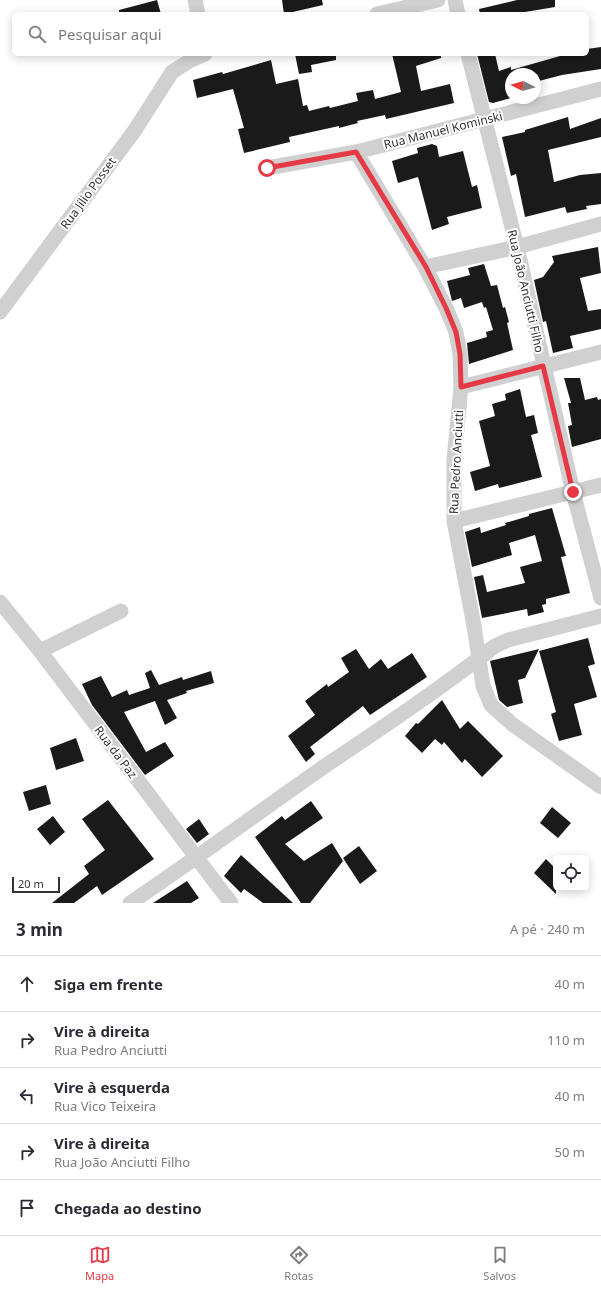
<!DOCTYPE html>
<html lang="pt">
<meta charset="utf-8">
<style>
:root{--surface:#fff;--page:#f7f7f7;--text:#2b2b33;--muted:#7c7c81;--line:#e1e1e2;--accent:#e63946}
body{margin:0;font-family:"Noto Sans",sans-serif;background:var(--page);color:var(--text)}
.controls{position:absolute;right:12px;bottom:12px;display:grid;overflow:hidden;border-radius:6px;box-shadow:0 2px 10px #0003}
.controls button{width:36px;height:36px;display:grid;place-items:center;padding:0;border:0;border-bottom:1px solid var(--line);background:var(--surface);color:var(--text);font:20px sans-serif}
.compass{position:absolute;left:505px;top:68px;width:36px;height:36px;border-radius:50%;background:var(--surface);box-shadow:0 2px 10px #0003;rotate:275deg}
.scale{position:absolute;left:12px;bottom:10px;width:48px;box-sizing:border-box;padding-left:4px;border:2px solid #333;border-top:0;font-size:11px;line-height:14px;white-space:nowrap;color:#333;-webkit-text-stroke:3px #fff;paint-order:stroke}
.stop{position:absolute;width:12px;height:12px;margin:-9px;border:3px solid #e63946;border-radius:50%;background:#fff}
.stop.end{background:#e63946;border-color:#fff;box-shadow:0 1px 4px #0008}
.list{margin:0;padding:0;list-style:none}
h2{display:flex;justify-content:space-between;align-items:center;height:52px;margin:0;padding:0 16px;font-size:17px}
h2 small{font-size:13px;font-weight:400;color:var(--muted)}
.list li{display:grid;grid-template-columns:26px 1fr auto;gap:12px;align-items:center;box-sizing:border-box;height:56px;padding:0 16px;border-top:1px solid var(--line)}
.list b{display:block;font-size:15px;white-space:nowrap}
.list p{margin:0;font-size:13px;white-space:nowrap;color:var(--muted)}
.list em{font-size:13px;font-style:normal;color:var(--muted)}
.icon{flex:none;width:22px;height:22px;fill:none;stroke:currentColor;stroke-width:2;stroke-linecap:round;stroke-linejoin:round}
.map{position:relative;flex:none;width:601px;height:903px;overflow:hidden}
.search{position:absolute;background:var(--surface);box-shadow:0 2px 10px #0003;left:12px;right:12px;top:12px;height:44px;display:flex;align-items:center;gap:10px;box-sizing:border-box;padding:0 14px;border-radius:6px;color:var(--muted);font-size:15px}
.sheet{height:332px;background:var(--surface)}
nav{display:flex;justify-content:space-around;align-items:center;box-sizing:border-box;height:56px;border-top:1px solid var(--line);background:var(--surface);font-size:11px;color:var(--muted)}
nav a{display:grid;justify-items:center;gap:2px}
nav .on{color:var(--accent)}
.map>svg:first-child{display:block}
.building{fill:#1a1a1a}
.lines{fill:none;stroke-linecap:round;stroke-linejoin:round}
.street{stroke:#d0d0d0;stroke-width:15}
.route{stroke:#e63946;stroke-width:5}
.labels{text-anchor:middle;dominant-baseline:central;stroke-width:4;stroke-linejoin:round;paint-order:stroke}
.street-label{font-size:12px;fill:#333;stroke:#fff}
</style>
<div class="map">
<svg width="601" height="903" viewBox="0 0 601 903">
<rect width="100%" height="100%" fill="#fff"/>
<path class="building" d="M157,0L161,14H119V10Z
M282,0H322L323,5L284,14Z
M517,0H555V7L513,14H480L479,9Z
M601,47V69L562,75L539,81L537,74H511V98L493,103L489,102L477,54H495L499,71L511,67V70L567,54H587V49Z
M295,54H336V60L311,65L312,72L299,74Z
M392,54H441V58L416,66L421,91L450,84L454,103L386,119L385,115L357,121L358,123L339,128V126L289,137L290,142L244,153L238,129L244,128L233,89L197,98L193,80L222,72L223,74L271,60L276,84L298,79L303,106L307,105L309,111L329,106L330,108L358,101L356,93L373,90L375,99L401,92Z
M568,117L570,129L601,118V137L548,150L554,182L580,175L601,173V204L586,206L587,209L567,213L565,207L525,217L516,174L511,176L502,137L525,132V130Z
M432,144L437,146L439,157L463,151L472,187L477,185L482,208L447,217L449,224L432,230L418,177L398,183L392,161L418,153L417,148Z
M598,247L601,273L580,278L588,311L601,309V329L570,336L573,348L553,353L546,321L543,322L534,280L543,277L554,262L552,256Z
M484,264L491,286L497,285L503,308L505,307L509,322L507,323L513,350L469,364L467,343L487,337L486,332L493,330L486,307L484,308L482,302L464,308L461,298L452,301L447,281L470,275L468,268Z
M564,378H580L585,400L597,397L598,400L601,399V439L572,447L568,426L572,425L568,403H571Z
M520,389L526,417L534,415L538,433L531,435L542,477L499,488L498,484L475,491L470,472L490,466L479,421L495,416L492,404L506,400L505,394Z
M552,508L566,556L561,557L570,593L546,599V604L542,605L544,612L528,616L527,609L482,618L474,577L483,575L487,592L525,583L520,567L542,561L535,535L509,543L512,555L472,567L465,532L480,527L481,533L506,525L505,523L529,516V514Z
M588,638L595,664L588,666L597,697L574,704L582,735L559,741L551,714L556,712L539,651Z
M356,649L369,669L381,659L388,669L412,653L427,677L370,715L363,706L310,747L315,754L306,762L288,736L315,715L305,701L327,684L328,687L349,672L341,658Z
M539,649L525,678L518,680L523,703L507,707L499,700L490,661Z
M151,670L159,685L182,677L183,680L211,671L214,683L186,691L187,693L167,700L177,718L165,725L155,701L124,712L146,752L165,742L174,756L145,775L92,705L82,684L101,676L112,697L127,690L129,695L150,688L145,673Z
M442,700L460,729L468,721L503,756L482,777L465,759L462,763L444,742L442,745L435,739L422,753L405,736L416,723L418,724Z
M76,738L84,761L56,770L50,748Z
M46,785L51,804L29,811L23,792Z
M108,800L154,859L102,895L97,886L74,903H52L89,874L84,866L105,850L82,819Z
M311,801L323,818L285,844L304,861L332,843L343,861L310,903H301L255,837L282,816L285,820Z
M552,807L571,823L558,838L540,823Z
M53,816L65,832L50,845L37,829Z
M199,819L209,834L197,843L186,829Z
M359,846L377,871L360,884L343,858Z
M241,855L293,903H263L244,889L241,893L224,876Z
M546,859L556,869V894L534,873Z
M187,881L199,898L191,903H153Z"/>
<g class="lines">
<path class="street" d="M195,0L198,14
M455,0L458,14
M377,14L438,0
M468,54L517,247L573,492L601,598
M356,152L425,267L446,308L456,332L460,354L461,387L454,460V521L474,626L483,686L491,705L512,724L601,787
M267,168L356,152L601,89
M425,267L517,247L601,224
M0,312L135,130L172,72L191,60L205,54
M461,387L601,352
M454,521L601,485
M0,602L40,651L231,903
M40,651L121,611
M130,903C196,859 260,811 325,766C383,727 440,689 495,646L508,640L601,616"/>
</g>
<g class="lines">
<path class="route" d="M267,168L356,152L426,267L446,308L456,332L460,354L461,387L543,366L573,492"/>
</g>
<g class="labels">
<g class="street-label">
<text transform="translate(443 130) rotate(-14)">Rua Manuel Kominski</text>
<text transform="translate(88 193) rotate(-54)">Rua Jílio Posset</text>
<text transform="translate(526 291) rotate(77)">Rua João Anciutti Filho</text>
<text transform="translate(456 462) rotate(-87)">Rua Pedro Anciutti</text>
<text transform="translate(116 752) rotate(53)">Rua da Paz</text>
</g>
</g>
</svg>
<div class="controls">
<button><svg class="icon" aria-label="locate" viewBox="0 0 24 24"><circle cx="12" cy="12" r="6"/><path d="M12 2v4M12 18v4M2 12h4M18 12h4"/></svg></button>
</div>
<svg class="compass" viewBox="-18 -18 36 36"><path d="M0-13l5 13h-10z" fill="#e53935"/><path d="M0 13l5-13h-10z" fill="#7c7c81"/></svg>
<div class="scale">20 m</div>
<div class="stop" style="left:267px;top:168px"></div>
<div class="stop end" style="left:573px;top:492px"></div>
<div class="search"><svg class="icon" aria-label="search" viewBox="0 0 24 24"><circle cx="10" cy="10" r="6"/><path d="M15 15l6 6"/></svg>Pesquisar aqui</div>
</div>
<section class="sheet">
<h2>3 min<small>A pé · 240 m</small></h2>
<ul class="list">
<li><svg class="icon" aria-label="ahead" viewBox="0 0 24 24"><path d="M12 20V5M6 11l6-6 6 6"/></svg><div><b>Siga em frente</b></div><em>40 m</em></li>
<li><svg class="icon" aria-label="right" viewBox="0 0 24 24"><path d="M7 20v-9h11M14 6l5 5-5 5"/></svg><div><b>Vire à direita</b><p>Rua Pedro Anciutti</p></div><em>110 m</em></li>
<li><svg class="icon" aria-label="left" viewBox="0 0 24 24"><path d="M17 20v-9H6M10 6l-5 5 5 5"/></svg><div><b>Vire à esquerda</b><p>Rua Vico Teixeira</p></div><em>40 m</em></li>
<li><svg class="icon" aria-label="right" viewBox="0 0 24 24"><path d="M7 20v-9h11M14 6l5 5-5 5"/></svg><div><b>Vire à direita</b><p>Rua João Anciutti Filho</p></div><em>50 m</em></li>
<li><svg class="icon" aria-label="arrive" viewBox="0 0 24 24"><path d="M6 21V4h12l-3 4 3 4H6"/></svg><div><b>Chegada ao destino</b></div></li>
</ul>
</section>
<nav>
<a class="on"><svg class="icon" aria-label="map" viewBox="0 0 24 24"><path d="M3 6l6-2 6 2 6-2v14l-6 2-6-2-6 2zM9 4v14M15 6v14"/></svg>Mapa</a>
<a><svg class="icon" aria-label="directions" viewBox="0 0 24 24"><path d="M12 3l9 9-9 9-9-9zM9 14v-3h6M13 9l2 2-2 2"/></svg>Rotas</a>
<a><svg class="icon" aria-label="saved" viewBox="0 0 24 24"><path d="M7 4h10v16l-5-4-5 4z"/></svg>Salvos</a>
</nav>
